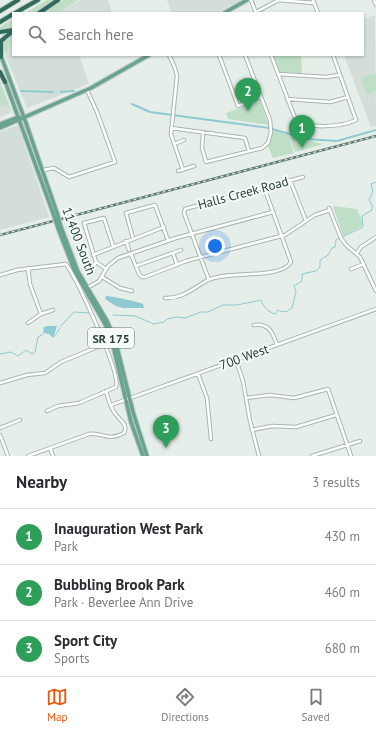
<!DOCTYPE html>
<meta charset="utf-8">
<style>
:root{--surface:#fff;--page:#f7f7f7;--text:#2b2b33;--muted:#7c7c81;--line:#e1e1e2;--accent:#ea580c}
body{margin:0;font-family:"PT Sans",sans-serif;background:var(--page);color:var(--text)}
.you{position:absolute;left:215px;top:246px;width:14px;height:14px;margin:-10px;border:3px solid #fff;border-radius:50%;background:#1a73e8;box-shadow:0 0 0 6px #1a73e833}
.badge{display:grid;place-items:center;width:26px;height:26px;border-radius:50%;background:var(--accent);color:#fff;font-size:13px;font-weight:700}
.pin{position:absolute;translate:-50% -33px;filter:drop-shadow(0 1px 2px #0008)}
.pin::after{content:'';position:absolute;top:21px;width:14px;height:12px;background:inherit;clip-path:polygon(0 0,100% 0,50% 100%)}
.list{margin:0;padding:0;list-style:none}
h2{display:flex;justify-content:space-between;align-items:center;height:52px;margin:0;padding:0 16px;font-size:17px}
h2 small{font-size:13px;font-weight:400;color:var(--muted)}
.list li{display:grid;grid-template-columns:26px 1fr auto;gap:12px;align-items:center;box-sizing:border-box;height:56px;padding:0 16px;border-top:1px solid var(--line)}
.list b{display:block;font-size:15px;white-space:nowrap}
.list p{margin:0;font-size:13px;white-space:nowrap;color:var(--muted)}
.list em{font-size:13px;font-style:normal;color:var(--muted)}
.icon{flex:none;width:22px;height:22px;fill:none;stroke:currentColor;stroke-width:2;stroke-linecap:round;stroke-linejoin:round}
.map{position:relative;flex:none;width:376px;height:456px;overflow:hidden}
.search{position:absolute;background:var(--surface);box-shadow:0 1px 3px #0004;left:12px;right:12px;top:12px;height:44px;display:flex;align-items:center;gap:10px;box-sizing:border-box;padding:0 14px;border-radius:0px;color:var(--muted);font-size:15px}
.sheet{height:220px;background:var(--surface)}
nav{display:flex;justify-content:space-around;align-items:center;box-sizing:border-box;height:56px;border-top:1px solid var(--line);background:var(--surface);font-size:11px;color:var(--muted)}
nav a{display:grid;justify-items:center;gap:2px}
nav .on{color:var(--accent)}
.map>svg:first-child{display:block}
.built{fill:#d3ded8}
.green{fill:#bedfc5}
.water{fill:#8dcad2}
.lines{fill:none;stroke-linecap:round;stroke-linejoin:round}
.stream{stroke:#8dcad2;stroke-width:1}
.canal{stroke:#8dcad2;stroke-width:2}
.minor-casing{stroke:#a7b6b0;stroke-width:4.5}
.major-casing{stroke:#c2cac7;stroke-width:5.5}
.highway-casing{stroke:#c2cac7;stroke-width:6}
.minor{stroke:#fff;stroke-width:2.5}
.major{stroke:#69a392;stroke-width:3.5}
.highway{stroke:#2f6c5d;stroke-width:4}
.rail-casing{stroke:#5e7b72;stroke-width:2.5}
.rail{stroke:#f5faf8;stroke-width:1;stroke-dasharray:3;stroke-linecap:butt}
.major-bridge-casing{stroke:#c2cac7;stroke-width:5.5;stroke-linecap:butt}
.major-bridge{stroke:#69a392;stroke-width:3.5}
.labels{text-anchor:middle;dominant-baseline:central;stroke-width:4;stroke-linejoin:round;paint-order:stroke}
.shield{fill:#f5faf8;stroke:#637871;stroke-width:1}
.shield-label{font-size:12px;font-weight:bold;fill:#244037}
.street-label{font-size:13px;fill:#244037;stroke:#f5faf8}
</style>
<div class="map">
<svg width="376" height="456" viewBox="0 0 376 456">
<rect width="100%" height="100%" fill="#e5eee9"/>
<path class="built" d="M80,0H108L112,13H59Z
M167,0H241L217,13H171Z
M375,15L376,126L371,127L344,55H363V19Z
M13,40V55H79L89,84L27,108L2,47Z
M0,94L5,99L10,113L0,117Z
M18,125L49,217L0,230V132Z"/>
<path class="green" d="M47,0H54L35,13H25Z
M63,0H78L59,13H44Z
M13,19V28L0,30V27Z
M13,34V44L10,46L6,54L3,41Z
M273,55H301L302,75L279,72Z
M376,73V91L367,95L361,78Z
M0,81L12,113H11L7,105L3,106L0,99Z
M260,101L269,125L228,119L226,113Z
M271,130L288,135L294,153L273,158L268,146Z
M289,136L324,144L295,152Z
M333,206L357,209L363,223L362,226L343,236Z"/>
<path class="water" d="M106,296C111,296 139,302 143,304L144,308H123L116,306L105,299Z
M48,326H57L53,338L49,334L43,333L44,327Z"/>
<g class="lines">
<path class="stream" d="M113,315L135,316L154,324L164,322L167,319L176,317L185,318L201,312H208L223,305H237L261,300C263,307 269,312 275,314L278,310C283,313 287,312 292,308L296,292L294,286L302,281V274L316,271L320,267V260L328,255L332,248L335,247L336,240L363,227L362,216L372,210V205L369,200L373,191L371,184L376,182
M61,326L74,312L90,313
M54,337L60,328
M0,354L11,352L18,356L26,350L32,354L35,352L38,337L43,334"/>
<path class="canal" d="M21,91L53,92
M61,92L74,91
M132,104L150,112L269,128L306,139L337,141L376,130"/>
<g class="minor-casing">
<path id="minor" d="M251,0L256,13
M313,0L318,13
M374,0L376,5
M256,12L279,0L314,3
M169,55L175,68L177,76L171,134L183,170
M219,55L238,106L261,97
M271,55L295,118C307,130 341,127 356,120L333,55
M278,74L326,77L340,75
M287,99L330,102L348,97
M171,128L245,138L249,151
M203,132L202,148L206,162L262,148L268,143L271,132L270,120L245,55
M174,144L184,140
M43,170L54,168L69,177L115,162L97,112L87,90
M178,171L194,166
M290,180L306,221
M329,208L341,238L346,245L360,257L376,291
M133,238L126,213L155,205L168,240
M126,241L129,250
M173,253L177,265
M357,253L361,247L376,237
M131,254L139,274L142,277H145L186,261L285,235L315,215L330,210
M93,255L164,227
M136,266L181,250
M28,268L30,284L41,314
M92,268L96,262
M106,269L96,262L84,223L104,218L113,246
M351,269L364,264
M0,275L17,270L66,264C77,280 121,372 116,387L79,403L58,406L47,411
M102,277L120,288L132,291
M209,280L184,213L185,209L303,177
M87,288L99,281L108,266L118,258L176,238L273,212
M165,298C183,299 193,288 208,280C228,270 281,280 291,262L264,187
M28,323L41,314L53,310
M254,325C269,323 273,333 277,345
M236,360L243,381L250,421L259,456
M198,374L207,398L211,439
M0,383L27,375L45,373L61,362L112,341
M246,398L270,395L294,398L328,389L351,456
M111,405L376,309
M0,428L20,420
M252,430L272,426L296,427L336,415
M0,435L8,456
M50,448L53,456
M28,456L89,434C104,432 106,442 124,433C129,424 118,419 114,412C110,406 108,398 106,391
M312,456L360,441"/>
</g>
<g class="major-casing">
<path id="major" d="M224,13L247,0
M1,56L26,123L57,213
M5,81L53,213
M0,124L19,117
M0,128L91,88L149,55
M61,227L78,272L107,321L115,339L133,412L147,456
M58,228L75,272L105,324L112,341L131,422L143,456"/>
</g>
<g class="highway-casing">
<path id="highway" d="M0,11L18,0
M15,13L38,0
M39,13L58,0
M0,22L13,14
M0,32L13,30
M1,57V41L13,31
M0,72L5,82"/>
</g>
<use href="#minor" class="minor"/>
<use href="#major" class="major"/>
<use href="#highway" class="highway"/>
<g class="rail-casing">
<path id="rail" d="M0,235L376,136"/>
</g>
<use href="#rail" class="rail"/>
<g class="major-bridge-casing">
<path id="major-bridge" d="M53,213L58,228
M57,213L61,227"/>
</g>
<use href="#major-bridge" class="major-bridge"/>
</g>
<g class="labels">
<rect class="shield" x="88" y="328" width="46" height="20" rx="3"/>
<g class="shield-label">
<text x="111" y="338">SR 175</text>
</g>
<g class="street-label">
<text transform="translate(243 193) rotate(-15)">Halls Creek Road</text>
<text transform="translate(79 241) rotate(69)">11400 South</text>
<text transform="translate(244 357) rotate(-20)">700 West</text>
</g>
</g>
</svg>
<div class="you"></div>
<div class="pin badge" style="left:302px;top:148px;background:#2e9e5b">1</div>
<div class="pin badge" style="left:248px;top:111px;background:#2e9e5b">2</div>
<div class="pin badge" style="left:166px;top:448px;background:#2e9e5b">3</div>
<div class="search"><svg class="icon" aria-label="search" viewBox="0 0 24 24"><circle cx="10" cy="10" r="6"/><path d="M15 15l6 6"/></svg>Search here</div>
</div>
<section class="sheet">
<h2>Nearby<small>3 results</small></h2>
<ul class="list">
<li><span class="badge" style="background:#2e9e5b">1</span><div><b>Inauguration West Park</b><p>Park</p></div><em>430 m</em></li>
<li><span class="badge" style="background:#2e9e5b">2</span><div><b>Bubbling Brook Park</b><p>Park · Beverlee Ann Drive</p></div><em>460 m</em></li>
<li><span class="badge" style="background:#2e9e5b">3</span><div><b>Sport City</b><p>Sports</p></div><em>680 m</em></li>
</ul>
</section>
<nav>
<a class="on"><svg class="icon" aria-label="map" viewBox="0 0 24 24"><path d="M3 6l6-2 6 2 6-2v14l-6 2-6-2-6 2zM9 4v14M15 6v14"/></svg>Map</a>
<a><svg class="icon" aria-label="directions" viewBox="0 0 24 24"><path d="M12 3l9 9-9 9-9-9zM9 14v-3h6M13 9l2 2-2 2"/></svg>Directions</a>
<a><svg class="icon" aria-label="saved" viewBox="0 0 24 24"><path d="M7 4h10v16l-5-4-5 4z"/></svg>Saved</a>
</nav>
